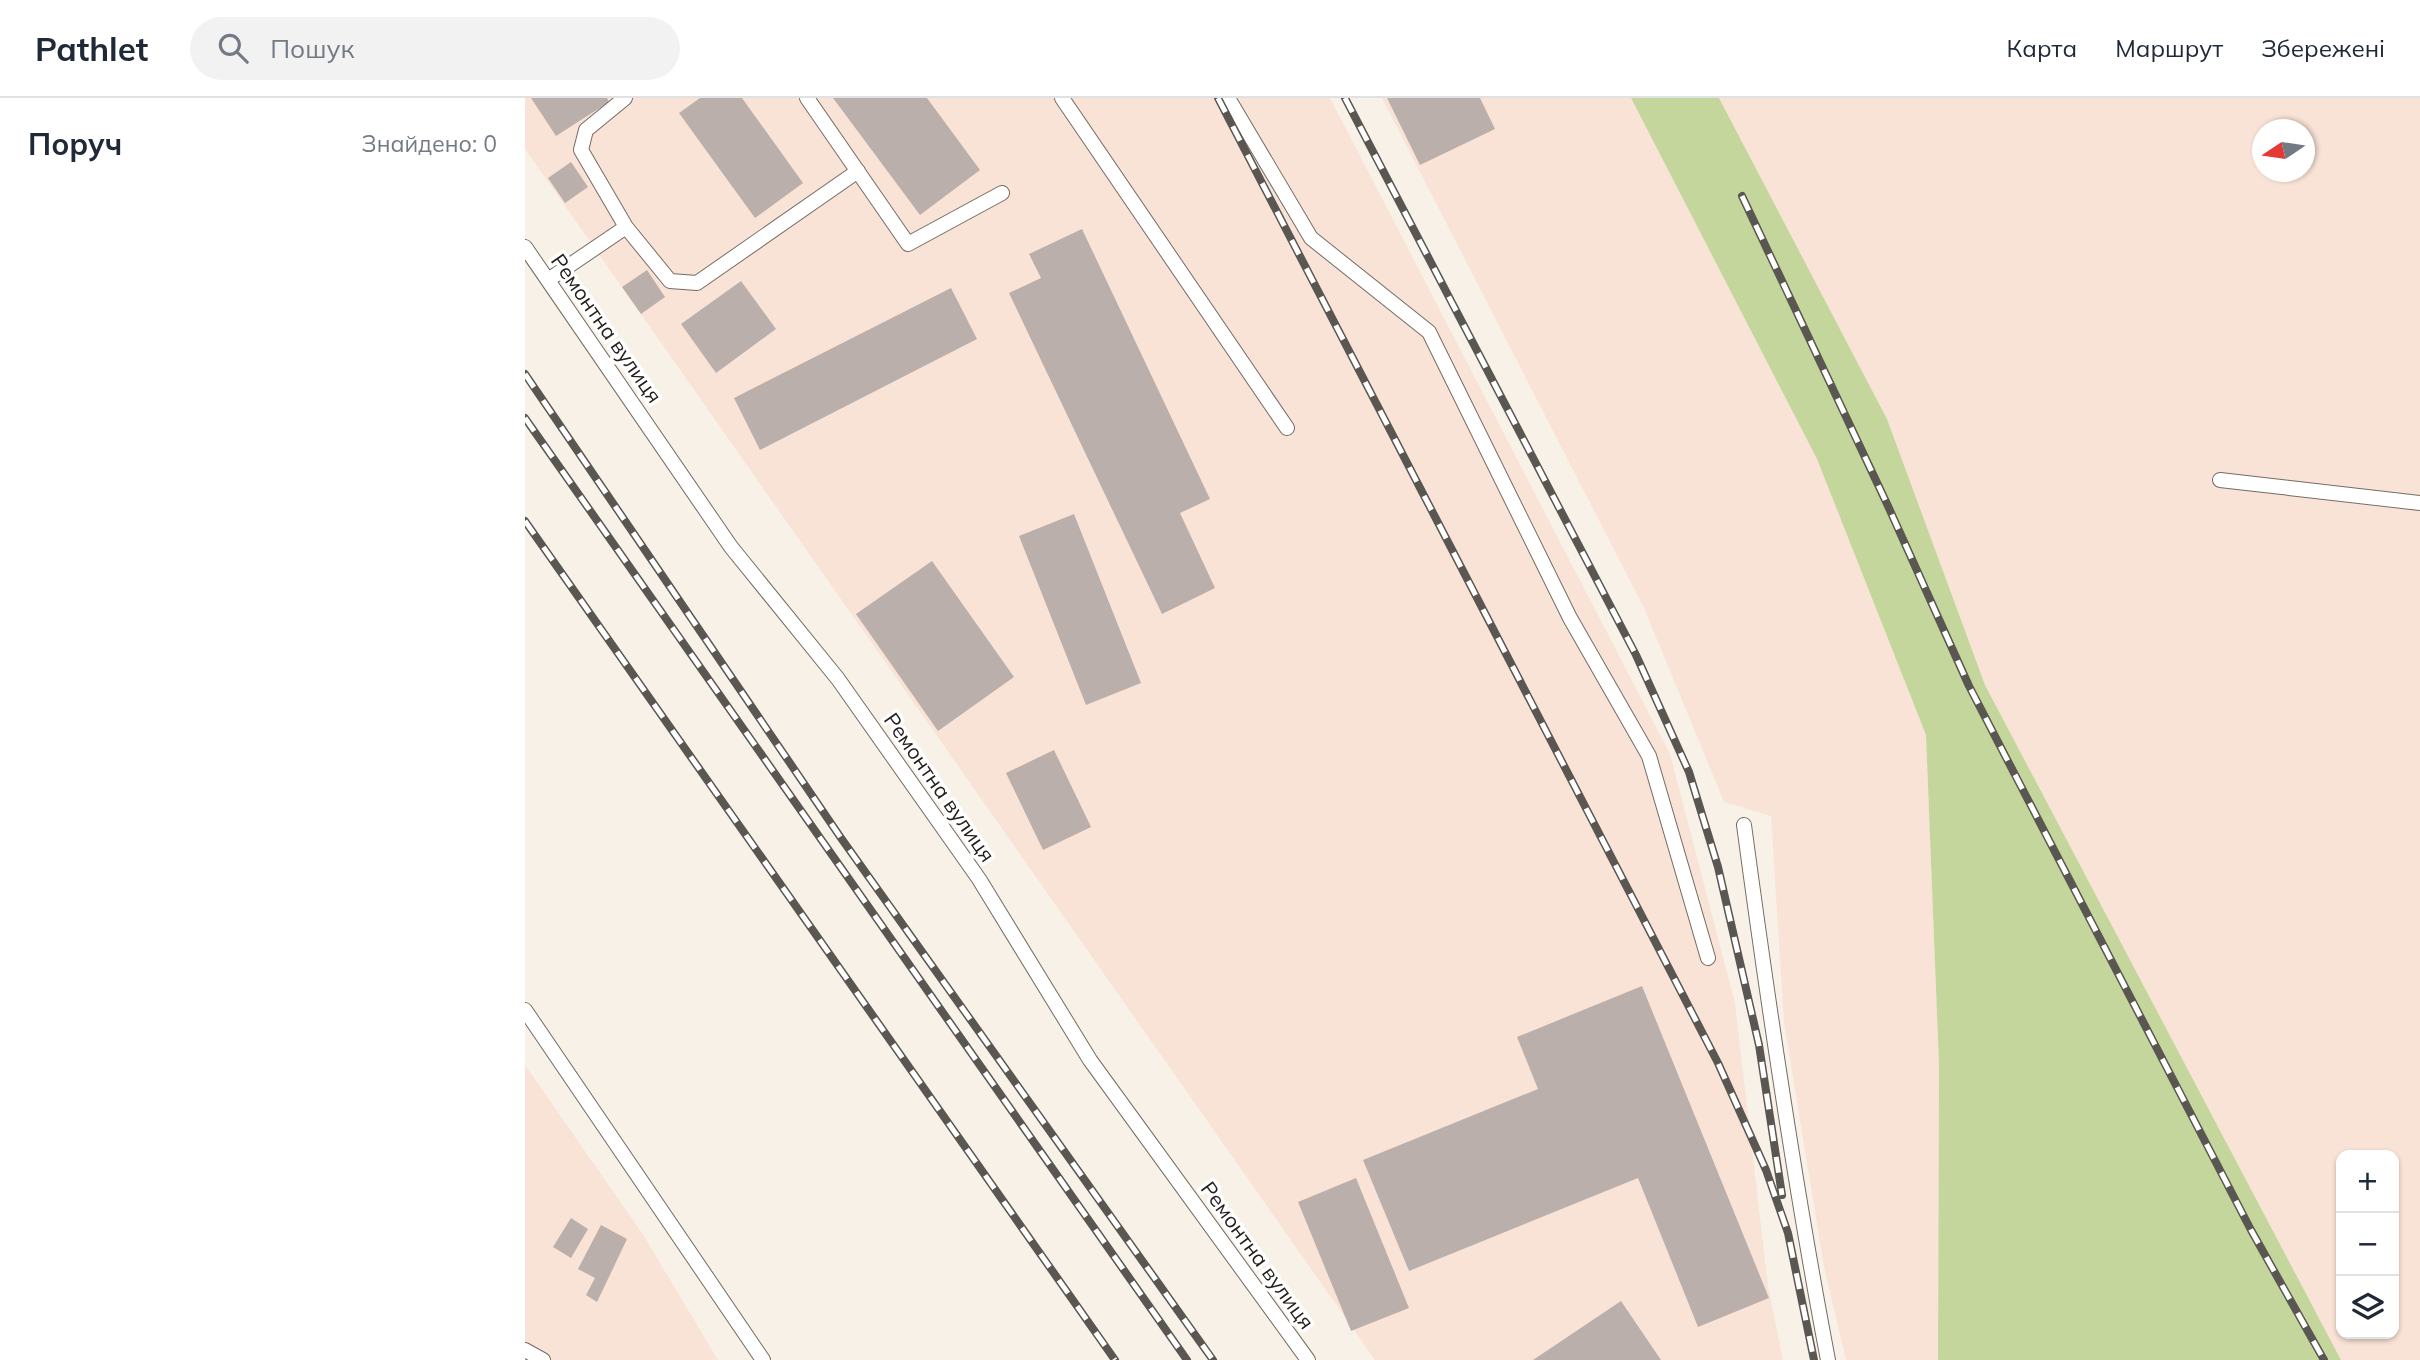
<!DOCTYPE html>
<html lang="uk">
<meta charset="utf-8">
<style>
:root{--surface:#fff;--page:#f2f2f3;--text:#1f2937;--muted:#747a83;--line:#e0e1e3}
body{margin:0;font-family:Mulish,sans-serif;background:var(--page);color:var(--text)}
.controls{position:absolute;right:21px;bottom:21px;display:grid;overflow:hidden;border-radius:14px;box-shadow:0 2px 5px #0004}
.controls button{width:63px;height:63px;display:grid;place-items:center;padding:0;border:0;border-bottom:2px solid var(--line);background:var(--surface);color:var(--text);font:35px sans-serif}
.compass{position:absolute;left:1727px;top:21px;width:63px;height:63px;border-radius:50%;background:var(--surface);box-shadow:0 2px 5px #0004;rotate:257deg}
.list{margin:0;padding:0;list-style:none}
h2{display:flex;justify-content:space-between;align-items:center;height:91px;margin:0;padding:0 28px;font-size:30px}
h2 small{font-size:23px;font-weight:400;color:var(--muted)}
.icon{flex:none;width:38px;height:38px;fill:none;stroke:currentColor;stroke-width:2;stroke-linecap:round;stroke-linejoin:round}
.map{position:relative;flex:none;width:1895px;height:1262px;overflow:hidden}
header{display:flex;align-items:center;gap:42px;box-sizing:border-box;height:98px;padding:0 35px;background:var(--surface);border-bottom:2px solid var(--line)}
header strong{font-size:33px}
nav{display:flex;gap:38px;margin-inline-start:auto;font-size:24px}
.search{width:490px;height:63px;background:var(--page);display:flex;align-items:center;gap:18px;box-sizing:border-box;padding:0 24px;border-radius:38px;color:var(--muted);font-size:26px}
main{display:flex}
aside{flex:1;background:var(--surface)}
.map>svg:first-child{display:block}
.industrial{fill:#f9e3d6;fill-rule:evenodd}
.green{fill:#c4d69c}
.building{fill:#bbafab}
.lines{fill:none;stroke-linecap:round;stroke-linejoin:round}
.service-casing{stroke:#736c64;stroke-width:16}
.service{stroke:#fff;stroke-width:14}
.rail-casing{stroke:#5a5651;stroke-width:8}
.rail{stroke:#fff;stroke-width:5;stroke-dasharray:16;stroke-linecap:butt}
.labels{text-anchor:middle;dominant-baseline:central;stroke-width:7;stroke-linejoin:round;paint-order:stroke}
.street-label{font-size:21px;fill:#23201d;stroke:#fff}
</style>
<header>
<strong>Pathlet</strong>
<div class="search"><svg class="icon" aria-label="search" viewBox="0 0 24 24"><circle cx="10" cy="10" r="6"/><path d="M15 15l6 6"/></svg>Пошук</div>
<nav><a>Карта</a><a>Маршрут</a><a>Збережені</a></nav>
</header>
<main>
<aside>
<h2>Поруч<small>Знайдено: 0</small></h2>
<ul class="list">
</ul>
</aside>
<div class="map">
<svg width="1895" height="1262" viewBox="0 0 1895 1262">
<rect width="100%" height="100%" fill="#f8f1e7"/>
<path class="industrial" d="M0,0H805L1145,656L1210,905L1243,1188L1258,1262H850L0,51Z
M857,0H1106L1292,361L1401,637L1414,967L1413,1262H1321L1299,1169L1259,924L1246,718L1199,704L1119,510Z
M1194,0H1895V1262H1816L1460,587L1362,321ZM1738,32H1780V74H1738ZM1816,1057H1869V1236H1816Z
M0,967L117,1135L193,1262H0Z"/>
<path class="green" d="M1106,0H1194L1362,321L1460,587L1816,1262H1413L1414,967L1401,637L1292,361Z"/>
<path class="building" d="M6,0H82L84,4L31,38Z
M175,0H217L278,85L230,120L154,15Z
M308,0H402L455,72L395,117Z
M862,0H955L970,31L895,67Z
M46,64L63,89L40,105L23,80Z
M557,131L685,401L655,415L690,490L637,516L484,195L516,180L504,156Z
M122,172L140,199L116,216L97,189Z
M216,183L251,231L191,275L156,226Z
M426,190L452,241L235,352L209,300Z
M549,416L616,585L561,607L494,438Z
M407,463L489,579L413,633L331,516Z
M529,652L566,729L518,752L481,675Z
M1117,888L1244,1200L1173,1229L1113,1080L884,1173L838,1062L1013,991L992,939Z
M831,1080L884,1210L826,1233L773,1104Z
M46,1120L63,1131L46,1160L28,1149Z
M76,1127L102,1141L72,1204L61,1197L70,1180L53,1171Z
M1096,1203L1136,1262H1008Z"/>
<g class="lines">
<g class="service-casing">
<path id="service" d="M282,0L383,146L477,95
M537,0L762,330
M703,0L786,140L904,234L1045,520L1124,658L1183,860
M101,129L145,183L172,185L333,73
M0,149L206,449L313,581L454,781L565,962L783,1262
M23,182L101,129L56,52L61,32L100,0
M1695,382L1895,405
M1219,727C1243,906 1269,1084 1303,1262
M0,912L238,1262
M0,1252L18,1262"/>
</g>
<use href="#service" class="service"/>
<g class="rail-casing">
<path id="rail" d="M693,0L1193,965L1241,1072L1263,1135L1289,1262
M820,0L1111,557L1164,674L1193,769L1234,947L1257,1097
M1217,98L1363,408L1444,588L1726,1132L1799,1262
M0,276L316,740L688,1262
M0,320L662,1262
M0,423L590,1262"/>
</g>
<use href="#rail" class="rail"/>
</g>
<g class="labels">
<g class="street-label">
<text transform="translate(82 230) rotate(55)">Ремонтна вулиця</text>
<text transform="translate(415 689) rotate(55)">Ремонтна вулиця</text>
<text transform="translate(733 1157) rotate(54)">Ремонтна вулиця</text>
</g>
</g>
</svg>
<div class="controls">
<button>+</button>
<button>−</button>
<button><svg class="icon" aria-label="layers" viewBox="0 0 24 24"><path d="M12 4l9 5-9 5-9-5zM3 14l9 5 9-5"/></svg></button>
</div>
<svg class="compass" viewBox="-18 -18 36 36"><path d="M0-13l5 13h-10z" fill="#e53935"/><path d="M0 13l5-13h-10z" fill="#747a83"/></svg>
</div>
</main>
